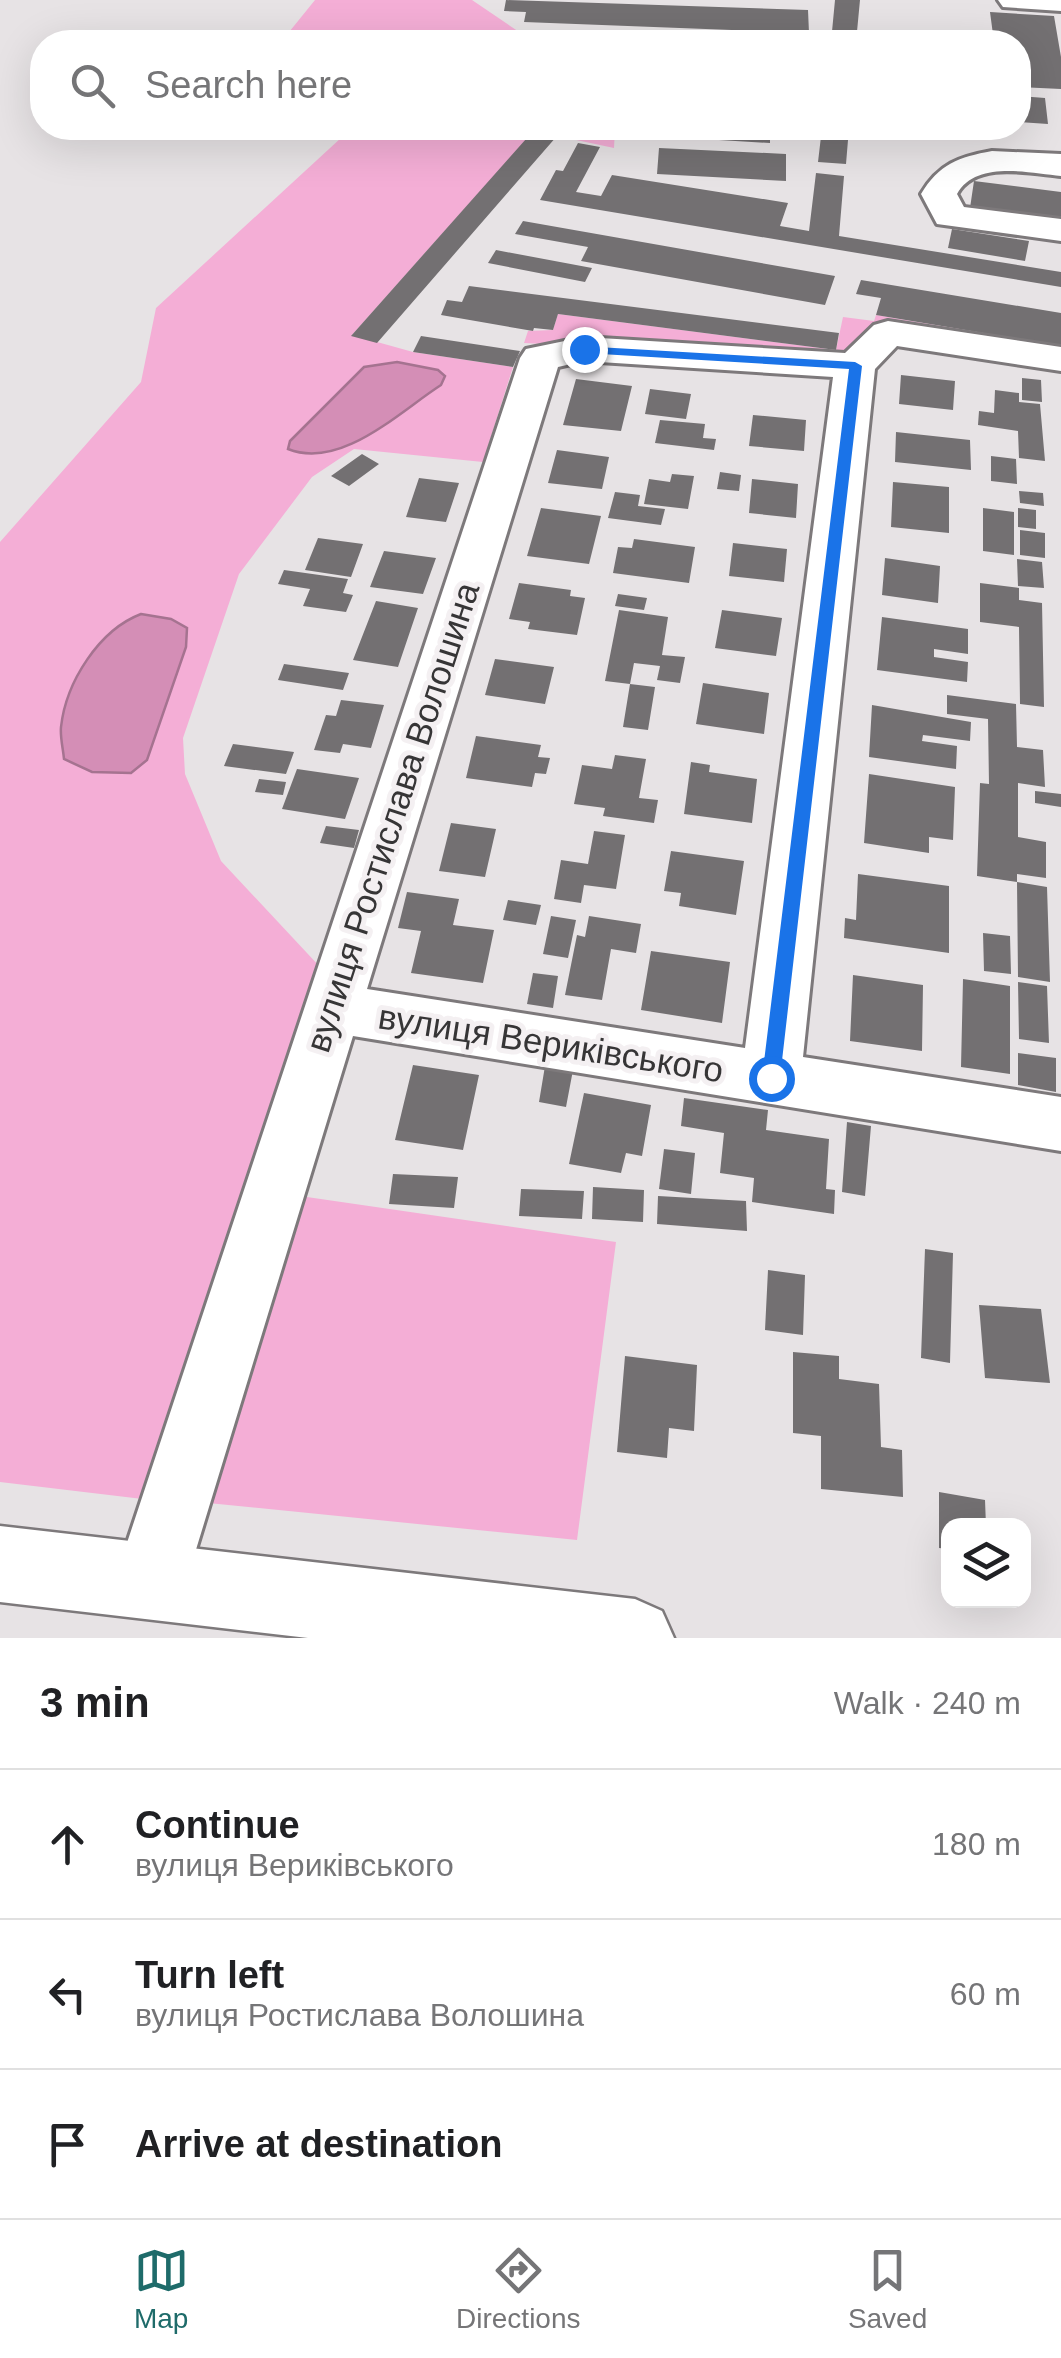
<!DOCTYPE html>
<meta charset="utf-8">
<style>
:root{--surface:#fff;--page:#f6f6f6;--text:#202124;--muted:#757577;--line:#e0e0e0;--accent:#1e6b6a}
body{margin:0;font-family:Arial,sans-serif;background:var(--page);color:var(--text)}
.controls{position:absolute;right:30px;bottom:30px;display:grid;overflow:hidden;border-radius:20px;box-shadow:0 10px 40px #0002}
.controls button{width:90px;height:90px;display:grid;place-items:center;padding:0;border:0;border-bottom:2px solid var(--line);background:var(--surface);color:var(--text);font:50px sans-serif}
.stop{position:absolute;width:30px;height:30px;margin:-22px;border:8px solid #1a73e8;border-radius:50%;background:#fff}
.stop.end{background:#1a73e8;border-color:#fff;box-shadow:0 2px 10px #0008}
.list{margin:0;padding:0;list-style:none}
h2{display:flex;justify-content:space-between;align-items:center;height:130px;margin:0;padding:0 40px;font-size:42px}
h2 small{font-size:32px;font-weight:400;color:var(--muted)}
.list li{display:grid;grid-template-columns:65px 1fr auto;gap:30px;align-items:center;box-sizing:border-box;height:150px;padding:0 40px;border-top:2px solid var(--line)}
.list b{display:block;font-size:38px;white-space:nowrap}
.list p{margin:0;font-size:32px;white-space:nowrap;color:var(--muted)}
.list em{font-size:32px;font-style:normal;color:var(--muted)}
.icon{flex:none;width:55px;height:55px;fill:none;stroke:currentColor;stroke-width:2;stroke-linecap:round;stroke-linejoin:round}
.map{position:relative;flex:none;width:1061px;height:1638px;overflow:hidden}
.search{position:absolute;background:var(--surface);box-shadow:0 10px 40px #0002;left:30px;right:30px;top:30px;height:110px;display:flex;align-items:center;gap:25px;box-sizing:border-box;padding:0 35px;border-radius:40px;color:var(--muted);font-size:38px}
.sheet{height:580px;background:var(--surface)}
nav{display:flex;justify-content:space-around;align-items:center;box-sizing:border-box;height:140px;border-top:2px solid var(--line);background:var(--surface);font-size:28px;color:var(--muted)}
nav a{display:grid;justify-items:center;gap:5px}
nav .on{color:var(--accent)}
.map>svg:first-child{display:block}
.green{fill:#f4aed6}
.water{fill:#d48eb6;stroke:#a57390;stroke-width:2.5}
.building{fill:#737072}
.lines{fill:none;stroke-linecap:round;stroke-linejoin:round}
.minor-casing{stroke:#7d797b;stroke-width:6}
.major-casing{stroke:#7d797b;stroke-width:5}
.minor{fill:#fff;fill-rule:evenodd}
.major{fill:#fff;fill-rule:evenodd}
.route{fill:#1a73e8}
.labels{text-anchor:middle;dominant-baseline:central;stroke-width:10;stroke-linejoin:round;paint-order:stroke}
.street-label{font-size:35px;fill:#363536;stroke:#f4f0f2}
</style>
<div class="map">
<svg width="1061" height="1638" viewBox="0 0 1061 1638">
<rect width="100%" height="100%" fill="#e7e3e5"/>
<path class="green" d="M315,0H472L534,42H281Z
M341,128H615L614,148L534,131L352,335L413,352L513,367L483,462L354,449L312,477L239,574L183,738L185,774L221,861L321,968L151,1500L0,1482V542L141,382L156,308L342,137Z
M558,314L836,350L843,317L874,321L876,315L1061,346V354L883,327L850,360L524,343L528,331L553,330Z
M300,1196L616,1242L577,1540L198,1502Z"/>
<path class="water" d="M397,362L438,370L445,376L441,385C399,412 341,470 288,449L290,441L364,367Z
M141,614L171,619L187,628L186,647L147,760L131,773L92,772L64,759C63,748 60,737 61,727C66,682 99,630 141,614Z"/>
<path class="building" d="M506,0L808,10L809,33L524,22L526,12L504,11Z
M835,0H860L856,42H831Z
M990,12L1054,16L1061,57V89L1019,87V42H994Z
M565,34L629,36L628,42H564Z
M1019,96L1045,98L1048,124L1019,122Z
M638,128L770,129V143L637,135Z
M822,128H849L846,164L818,162Z
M534,130L557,136L377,343L351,336Z
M578,143L600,147L576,192L601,196L612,175L788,203L780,226L809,231L816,173L844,176L839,236L1061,272V287L540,200L556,170L563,171Z
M659,148L786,154V181L657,174Z
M974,181L1061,192V220L970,208Z
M523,221L835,276L825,305L581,261L588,247L515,234Z
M952,229L1029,241L1025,261L948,248Z
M496,250L592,268L585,282L488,263Z
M861,280L1061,313V346L876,315L881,298L856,294Z
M469,286L839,333L836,350L558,314L553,330L534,328L533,331L441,315L447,300L462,302Z
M421,336L520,351L513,367L413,352Z
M901,375L955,381L953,410L899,404Z
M1022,378L1041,380L1042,402L1022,400Z
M576,379L632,386L621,431L563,425Z
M650,389L691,394L686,419L645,414Z
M995,390L1019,393V402L1040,404L1045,461L1019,458L1018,431L978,425L979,411L994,413Z
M753,415L806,420L804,451L749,446Z
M660,420L705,424L703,438L716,439L714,450L655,443Z
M896,432L970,440L971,470L895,462Z
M557,450L609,457L602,489L548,483Z
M362,454L379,464L349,486L331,476Z
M991,456L1016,459L1017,484L991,481Z
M720,472L741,475L739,491L717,489Z
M672,474L694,476L688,509L644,504L649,479L670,482Z
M419,478L459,483L446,522L406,517Z
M752,479L798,484L796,518L749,513Z
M893,482L949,487V533L891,527Z
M1019,491L1043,493L1044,506L1020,503Z
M615,492L640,495L638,506L665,509L661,525L608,518Z
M541,508L601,516L589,564L527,556Z
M983,508L1014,512V555L983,551Z
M1018,508L1036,510V529L1018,527Z
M1020,530L1045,533V558L1020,555Z
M318,538L363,544L351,577L305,570Z
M634,539L695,547L689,583L613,573L618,547L632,548Z
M733,543L787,549L784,582L729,576Z
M384,551L436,558L423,594L370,587Z
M885,558L940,566L938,603L882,595Z
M1017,559L1042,562L1044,588L1018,586Z
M284,570L348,579L343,593L353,595L346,612L303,606L310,589L278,584Z
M519,583L571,590L570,596L585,598L577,635L528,629L530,622L509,619Z
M980,583L1019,588V600L1042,603L1044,707L1020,704L1019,627L980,622Z
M618,594L647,598L644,610L615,606Z
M376,601L418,608L398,667L353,660Z
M619,610L668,617L662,655L685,657L680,683L657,680L660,666L634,663L630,684L605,681Z
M722,610L782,618L776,656L715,648Z
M882,617L968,629V654L934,649V657L968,662L967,682L877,670Z
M495,659L554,667L545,704L485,695Z
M284,664L349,673L343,690L278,680Z
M703,683L769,693L764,734L696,724Z
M630,684L655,687L648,730L623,727Z
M947,695L1016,704L1017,747L1043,750L1045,787L1018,783V837L1046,842V878L1017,874V882L1047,887L1050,982L1018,977L1017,882L977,876L980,783L989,784L988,719L947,714Z
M341,700L384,705L371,748L343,744L340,753L314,750L326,715L336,716Z
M872,705L971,722L970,741L923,735L922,741L957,746L956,769L869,757Z
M476,736L541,745L538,757L550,758L546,774L535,773L532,787L466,778Z
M233,744L294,752L286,774L224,766Z
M615,755L646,759L639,798L658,800L654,823L603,816L605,808L574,804L582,765L612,769Z
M691,762L710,765L709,772L757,779L752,823L684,814Z
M297,769L359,778L345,819L282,809Z
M869,774L955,787L953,840L929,837V853L864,843Z
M259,779L286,782L283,795L255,792Z
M1035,791L1061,794V807L1035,803Z
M451,823L496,829L485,877L439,871Z
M326,826L359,830L354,848L320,843Z
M594,831L625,835L616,889L584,885L581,903L554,899L561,860L588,864Z
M671,851L744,861L736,915L679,906L681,893L664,891Z
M858,874L949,886V953L844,938L845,918L856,920Z
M407,892L459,899L453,925L494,930L483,983L411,973L421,931L398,928Z
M508,900L541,905L536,925L503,920Z
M551,916L576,920L568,958L543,954Z
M589,916L641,924L636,953L611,949L602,1000L565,995L577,935L585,937Z
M983,933L1010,936L1011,974L984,971Z
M651,951L730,962L722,1023L641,1010Z
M533,973L558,976L553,1008L527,1004Z
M853,975L923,985L922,1051L850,1041Z
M963,979L1010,986V1074L961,1067Z
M1018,982L1047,986L1049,1043L1019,1039Z
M1018,1053L1056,1058V1092L1018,1085Z
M413,1065L479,1075L463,1150L395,1140Z
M545,1066L573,1070L566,1107L539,1102Z
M584,1093L651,1105L642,1156L626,1153L621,1173L569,1164Z
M684,1098L768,1110L766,1130L829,1139L826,1189L835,1190L834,1214L752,1202L754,1178L720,1173L724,1133L681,1126Z
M847,1122L871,1126L865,1196L842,1192Z
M664,1149L695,1153L691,1194L659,1189Z
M393,1174L458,1177L454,1208L389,1204Z
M593,1187L644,1190L643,1222L592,1219Z
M521,1189L584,1191L582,1219L519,1216Z
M658,1196L746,1201L747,1231L657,1224Z
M925,1249L953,1253L950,1363L921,1358Z
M768,1270L805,1275L803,1335L765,1330Z
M979,1305L1041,1309L1050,1383L985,1378Z
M793,1352L839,1356V1379L879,1384L881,1447L902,1450L903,1497L821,1489V1436L793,1433Z
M625,1356L697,1365L694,1431L669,1428L667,1458L617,1452Z
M939,1492L985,1500L986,1526H948V1549L939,1548Z"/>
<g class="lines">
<g class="minor-casing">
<path id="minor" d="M998,0H1061V11L1003,7Z
M992,151L1061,154V176C1029,173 976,160 957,194L964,207L1061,219V241L937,224L921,194C939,164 959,157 992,151Z
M888,321L1061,347V371L897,346L875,369L803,1057L1061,1097V1151L353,1036L187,1579L177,1605L151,1615L125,1605L115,1579L520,358L526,349L584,337L845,353L874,325ZM584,361L833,377L745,1048L367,989L558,367Z"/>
</g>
<g class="major-casing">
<path id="major" d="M0,1526L635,1599L662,1611L674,1638H308L0,1602Z"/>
</g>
<use href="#minor" class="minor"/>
<use href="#major" class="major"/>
</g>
<path class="route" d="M580,346L855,362L862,366L780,1078L771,1086L762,1078L849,369L584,353L578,349Z"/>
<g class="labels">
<g class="street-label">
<text transform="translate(392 817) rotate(-72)">вулиця Ростислава Волошина</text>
<text transform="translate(551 1043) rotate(9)">вулиця Вериківського</text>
</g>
</g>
</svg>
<div class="controls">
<button><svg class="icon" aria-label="layers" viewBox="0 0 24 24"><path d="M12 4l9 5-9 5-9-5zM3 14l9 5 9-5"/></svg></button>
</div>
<div class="stop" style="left:771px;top:1078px"></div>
<div class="stop end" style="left:584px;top:349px"></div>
<div class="search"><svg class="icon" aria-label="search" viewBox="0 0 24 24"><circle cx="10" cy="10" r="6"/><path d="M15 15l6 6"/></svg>Search here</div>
</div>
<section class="sheet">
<h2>3 min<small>Walk · 240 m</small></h2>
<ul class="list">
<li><svg class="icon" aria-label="ahead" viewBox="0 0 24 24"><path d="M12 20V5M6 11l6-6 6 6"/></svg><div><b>Continue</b><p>вулиця Вериківського</p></div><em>180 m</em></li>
<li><svg class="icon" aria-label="left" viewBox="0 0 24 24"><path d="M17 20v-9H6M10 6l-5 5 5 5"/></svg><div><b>Turn left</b><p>вулиця Ростислава Волошина</p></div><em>60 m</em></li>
<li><svg class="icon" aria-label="arrive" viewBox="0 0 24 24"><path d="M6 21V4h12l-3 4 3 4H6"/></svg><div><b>Arrive at destination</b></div></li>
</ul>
</section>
<nav>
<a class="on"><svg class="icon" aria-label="map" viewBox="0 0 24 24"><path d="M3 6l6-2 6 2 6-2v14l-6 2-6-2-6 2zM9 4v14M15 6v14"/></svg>Map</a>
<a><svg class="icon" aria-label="directions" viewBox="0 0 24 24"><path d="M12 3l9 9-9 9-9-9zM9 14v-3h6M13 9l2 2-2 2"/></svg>Directions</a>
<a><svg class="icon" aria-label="saved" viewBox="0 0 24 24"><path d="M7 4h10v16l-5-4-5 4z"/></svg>Saved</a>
</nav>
